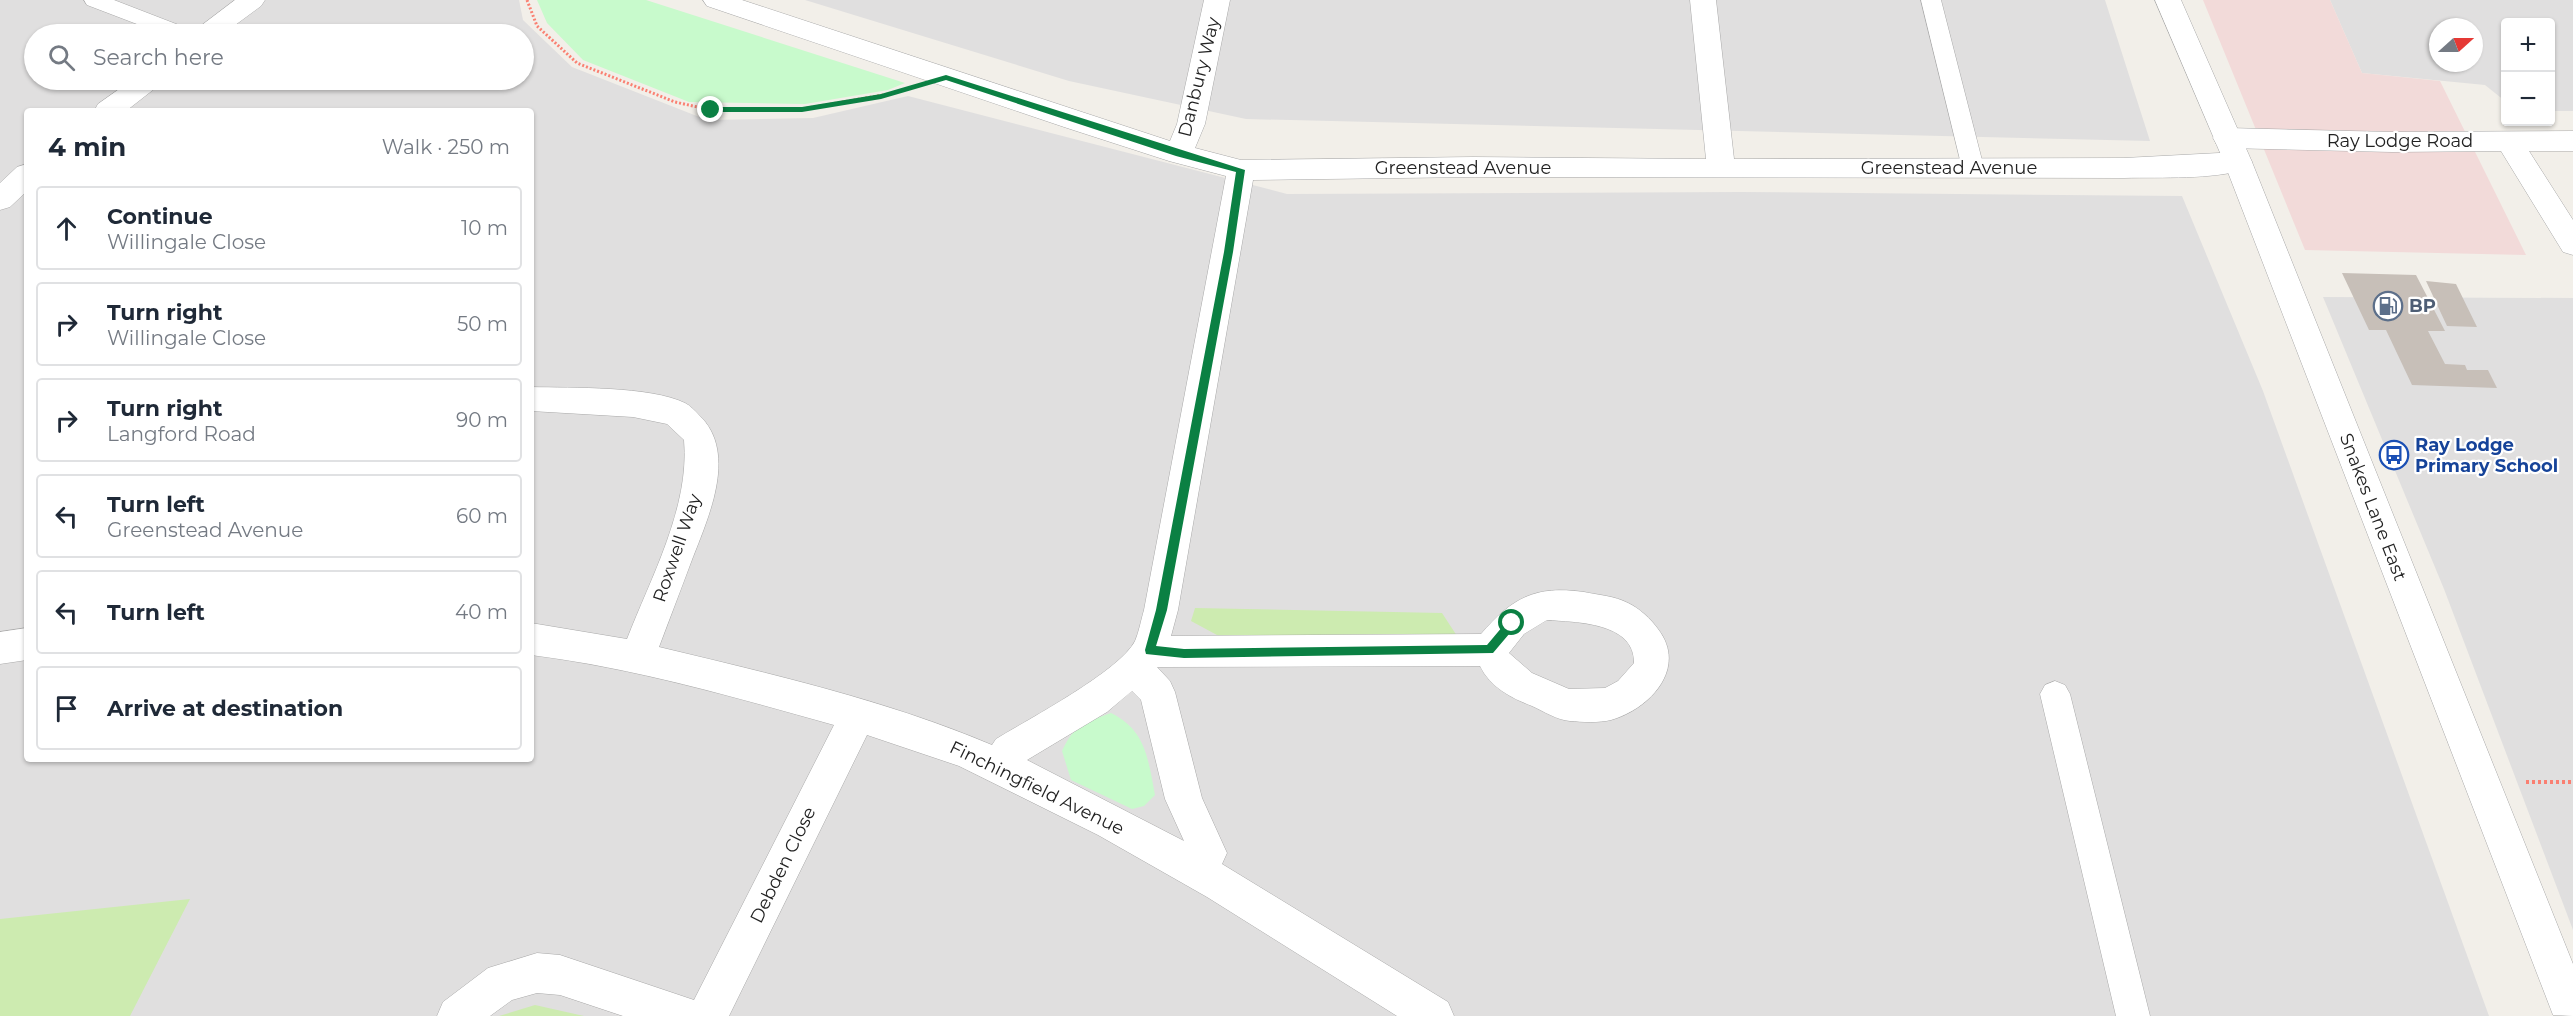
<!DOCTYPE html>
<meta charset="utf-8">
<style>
:root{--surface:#fff;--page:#f6f6f7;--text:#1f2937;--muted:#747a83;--line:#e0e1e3}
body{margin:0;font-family:Montserrat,sans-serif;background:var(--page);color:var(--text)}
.controls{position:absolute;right:18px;top:18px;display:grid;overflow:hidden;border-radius:6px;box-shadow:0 2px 4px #0004}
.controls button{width:54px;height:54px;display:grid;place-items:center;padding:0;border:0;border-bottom:2px solid var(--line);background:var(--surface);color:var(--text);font:30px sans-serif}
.compass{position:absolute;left:2429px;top:18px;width:54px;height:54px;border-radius:50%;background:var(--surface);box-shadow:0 2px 4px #0004;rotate:69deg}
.stop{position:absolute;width:18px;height:18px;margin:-14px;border:4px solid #0b8043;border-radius:50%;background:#fff}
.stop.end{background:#0b8043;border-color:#fff;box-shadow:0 2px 6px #0008}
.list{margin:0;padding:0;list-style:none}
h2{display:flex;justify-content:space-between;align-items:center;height:78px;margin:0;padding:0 24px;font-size:26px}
h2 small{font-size:20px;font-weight:400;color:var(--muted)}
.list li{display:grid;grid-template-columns:39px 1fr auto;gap:18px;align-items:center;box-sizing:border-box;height:84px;margin:0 12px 12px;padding:0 12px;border:2px solid var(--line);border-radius:6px}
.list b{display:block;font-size:22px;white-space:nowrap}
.list p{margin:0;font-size:20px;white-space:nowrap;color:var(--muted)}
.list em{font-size:20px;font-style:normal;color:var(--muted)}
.icon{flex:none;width:33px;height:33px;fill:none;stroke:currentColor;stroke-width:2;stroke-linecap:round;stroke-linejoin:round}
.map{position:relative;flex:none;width:2573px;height:1016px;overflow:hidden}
.search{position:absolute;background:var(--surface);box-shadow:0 2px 4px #0004;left:24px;top:24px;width:510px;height:66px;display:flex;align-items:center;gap:15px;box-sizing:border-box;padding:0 21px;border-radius:33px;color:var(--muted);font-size:22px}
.panel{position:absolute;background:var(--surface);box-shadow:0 2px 4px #0004;left:24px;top:108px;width:510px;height:654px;border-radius:6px}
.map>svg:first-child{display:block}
.residential{fill:#e0dfdf;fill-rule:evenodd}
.commercial{fill:#f2dad9}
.grass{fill:#cdebb0}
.park{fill:#c8facc}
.building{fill:#c7bfb8}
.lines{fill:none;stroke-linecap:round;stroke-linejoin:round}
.service-casing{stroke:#a9a9a9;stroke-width:1}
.minor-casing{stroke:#a9a9a9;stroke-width:1}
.tertiary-casing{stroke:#a9a9a9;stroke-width:1}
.path-far1{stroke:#fa8072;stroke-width:3;stroke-dasharray:2 2;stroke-linecap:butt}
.path{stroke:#fa8072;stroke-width:4;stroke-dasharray:3 3;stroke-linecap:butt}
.service{fill:#fff;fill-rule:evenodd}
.minor{fill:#fff;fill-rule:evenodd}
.tertiary{fill:#fff;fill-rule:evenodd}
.route{fill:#0b8043}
.labels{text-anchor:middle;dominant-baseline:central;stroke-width:4.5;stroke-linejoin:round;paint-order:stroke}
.street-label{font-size:18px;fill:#222;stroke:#fff}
.service-label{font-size:18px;font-weight:bold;fill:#4e5e75;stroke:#fff;text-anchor:start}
.transit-label{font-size:18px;font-weight:bold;fill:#164399;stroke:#fff;text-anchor:start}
</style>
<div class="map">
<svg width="2573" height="1016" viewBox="0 0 2573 1016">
<rect width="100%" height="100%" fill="#f2efe9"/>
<path class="residential" d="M0,0H519L523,20L572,67L707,120L813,118L908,96L1287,194L1740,192L2182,196L2263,391L2489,1016H0ZM34,34H524V80H34ZM27,111H531V759H27Z
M805,0H2105L2150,141L1246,119L1069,81Z
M2330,0H2573V111H2551L2550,22H2506L2505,101L2485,85L2362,73ZM2438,27H2474V63H2438Z
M2323,297L2573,298V930L2444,589Z"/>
<path class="commercial" d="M2203,0H2330L2362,73L2440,81L2526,255L2305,250Z"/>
<path class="grass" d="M1195,608L1442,613L1459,639L1230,642L1191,621Z
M190,899L130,1016H0V919Z
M535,1005L584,1016H499Z"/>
<path class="park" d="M537,0H646L905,83L888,90L805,104L689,102L583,60L547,23Z
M1111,713C1146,730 1148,759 1155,795L1144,806L1132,809L1071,780L1062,751C1075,724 1083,723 1111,713Z"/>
<path class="building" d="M2342,273L2416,275L2445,331H2428L2445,364L2465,365L2467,370H2488L2497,388L2412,385L2386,330H2369Z
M2426,281L2456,284L2477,327L2447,326Z"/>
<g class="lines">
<g class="service-casing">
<path id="service" d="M84,0H114L189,29L193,34H163L87,5Z
M1921,0H1941L1984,168L1981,174L1973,176L1965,174L1962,168Z
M2055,681L2065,685L2070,694L2150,1016H2116L2040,694L2045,685Z"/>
</g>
<g class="minor-casing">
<path id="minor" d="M235,0H265L261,6L223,34H194L198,28Z
M703,0H742L1170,141L1177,124L1204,0H1230L1205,124L1195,148L1241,160L1473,157L1706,159L1690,0H1716L1734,159L2124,158L2238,152L2248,155L2252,162L2248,169C2209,180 2164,177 2124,178L1473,177L1253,180L1178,610L1171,636L1481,634C1512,598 1535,585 1584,592C1598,595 1615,596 1628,603C1639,608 1651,619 1658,629C1688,668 1650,709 1611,720C1599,723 1582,722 1570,721C1557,720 1543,711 1532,706C1511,698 1490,687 1480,666L1157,667L1170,681L1175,692L1202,798L1227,853L1222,864L1448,1002L1454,1016H1397L1207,897L1098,835L959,766L867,735L729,1016H623L560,995L537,993L512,1000L490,1016H437L443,1002L488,968L537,953L560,955L694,1000L834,725C734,697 634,668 531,655V623L627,639C651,577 690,507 684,440L667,424L633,417L531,411V387C572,388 650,386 685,403C691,406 695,411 699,415C740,454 706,522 690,565C680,592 669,620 659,647C771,674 886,700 992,745L996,739C1027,720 1120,671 1135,641C1139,632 1141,620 1144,610L1226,176L1169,161L1064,127L707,6ZM1547,620C1575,622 1635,622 1634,663L1618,681L1605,688L1569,689L1532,673L1509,653L1524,634ZM1132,691L1141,700L1165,799L1184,841L1027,760L1107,712Z
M132,80H162L158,86L126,111H94L98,104Z
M2227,128L2392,132L2573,131V151H2529L2573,220V255L2563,252L2501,151L2392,152L2227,148L2217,145L2213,138L2217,131Z
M27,164V191L10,207L0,210V183L17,167Z
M27,628V660L0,664V632Z"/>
</g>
<g class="tertiary-casing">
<path id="tertiary" d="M2155,0H2181L2252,162L2573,964V1016L2553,1015L2224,162Z"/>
</g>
<path class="path-far1" d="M527,0L537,26L577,63L675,102L711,110L802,109L889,94"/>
<path class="path" d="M2526,782H2573"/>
<use href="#service" class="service"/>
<use href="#minor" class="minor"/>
<use href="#tertiary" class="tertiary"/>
</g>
<path class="route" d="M946,75L1245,170L1233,252L1167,610L1156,646L1184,649L1487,645L1508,620H1515V627L1493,653L1184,658L1146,654L1145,650L1156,610L1224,252L1236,172L1176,156L946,80L881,99L802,112H711L707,110L711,107H802L881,94Z"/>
<defs>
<g id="fuel-ring" transform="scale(1.5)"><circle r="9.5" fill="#fff" stroke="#5c6f8a" stroke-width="1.5"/><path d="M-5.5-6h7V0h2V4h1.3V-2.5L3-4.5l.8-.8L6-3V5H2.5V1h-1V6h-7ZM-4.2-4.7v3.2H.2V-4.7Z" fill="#5c6f8a"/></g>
<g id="bus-ring" transform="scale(1.5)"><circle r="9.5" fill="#fff" stroke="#1a4fb4" stroke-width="1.5"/><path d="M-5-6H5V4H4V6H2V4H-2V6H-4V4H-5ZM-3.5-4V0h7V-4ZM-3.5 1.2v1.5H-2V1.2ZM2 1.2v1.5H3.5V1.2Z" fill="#1a4fb4"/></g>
</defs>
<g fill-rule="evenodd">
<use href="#fuel-ring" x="2388" y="306"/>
<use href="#bus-ring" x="2394" y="455"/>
</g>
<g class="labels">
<g class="street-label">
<text transform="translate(1199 77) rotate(-76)">Danbury Way</text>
<text x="2400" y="141">Ray Lodge Road</text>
<text x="1463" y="168">Greenstead Avenue</text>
<text x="1949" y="168">Greenstead Avenue</text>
<text transform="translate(2373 507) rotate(69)">Snakes Lane East</text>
<text transform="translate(677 548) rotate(-71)">Roxwell Way</text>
<text transform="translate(1037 788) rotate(26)">Finchingfield Avenue</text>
<text transform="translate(783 865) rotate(-64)">Debden Close</text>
</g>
<g class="service-label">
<text x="2409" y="306">BP</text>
</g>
<g class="transit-label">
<text x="2415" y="445">Ray Lodge<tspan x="2415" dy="21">Primary School</tspan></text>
</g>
</g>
</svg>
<div class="controls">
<button>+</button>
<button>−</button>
</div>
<svg class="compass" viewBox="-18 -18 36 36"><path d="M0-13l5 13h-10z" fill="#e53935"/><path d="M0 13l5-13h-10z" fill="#747a83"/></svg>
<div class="stop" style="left:1512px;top:623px"></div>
<div class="stop end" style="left:711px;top:110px"></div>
<div class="search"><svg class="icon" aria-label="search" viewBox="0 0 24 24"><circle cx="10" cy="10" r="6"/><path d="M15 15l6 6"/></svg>Search here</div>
<section class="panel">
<h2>4 min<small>Walk · 250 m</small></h2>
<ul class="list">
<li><svg class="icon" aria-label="ahead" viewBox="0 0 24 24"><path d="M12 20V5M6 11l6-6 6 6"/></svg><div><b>Continue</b><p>Willingale Close</p></div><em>10 m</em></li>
<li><svg class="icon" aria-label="right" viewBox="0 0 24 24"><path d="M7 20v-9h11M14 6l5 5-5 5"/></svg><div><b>Turn right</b><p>Willingale Close</p></div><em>50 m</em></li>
<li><svg class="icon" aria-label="right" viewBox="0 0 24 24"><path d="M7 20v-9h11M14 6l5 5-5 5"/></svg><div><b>Turn right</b><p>Langford Road</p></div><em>90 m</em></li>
<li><svg class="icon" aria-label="left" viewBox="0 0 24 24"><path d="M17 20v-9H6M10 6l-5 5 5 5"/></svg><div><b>Turn left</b><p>Greenstead Avenue</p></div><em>60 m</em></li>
<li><svg class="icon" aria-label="left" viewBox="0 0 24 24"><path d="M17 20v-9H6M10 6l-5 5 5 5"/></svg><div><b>Turn left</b></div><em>40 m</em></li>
<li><svg class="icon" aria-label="arrive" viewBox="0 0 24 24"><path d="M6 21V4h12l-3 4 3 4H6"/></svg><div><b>Arrive at destination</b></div></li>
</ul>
</section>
</div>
